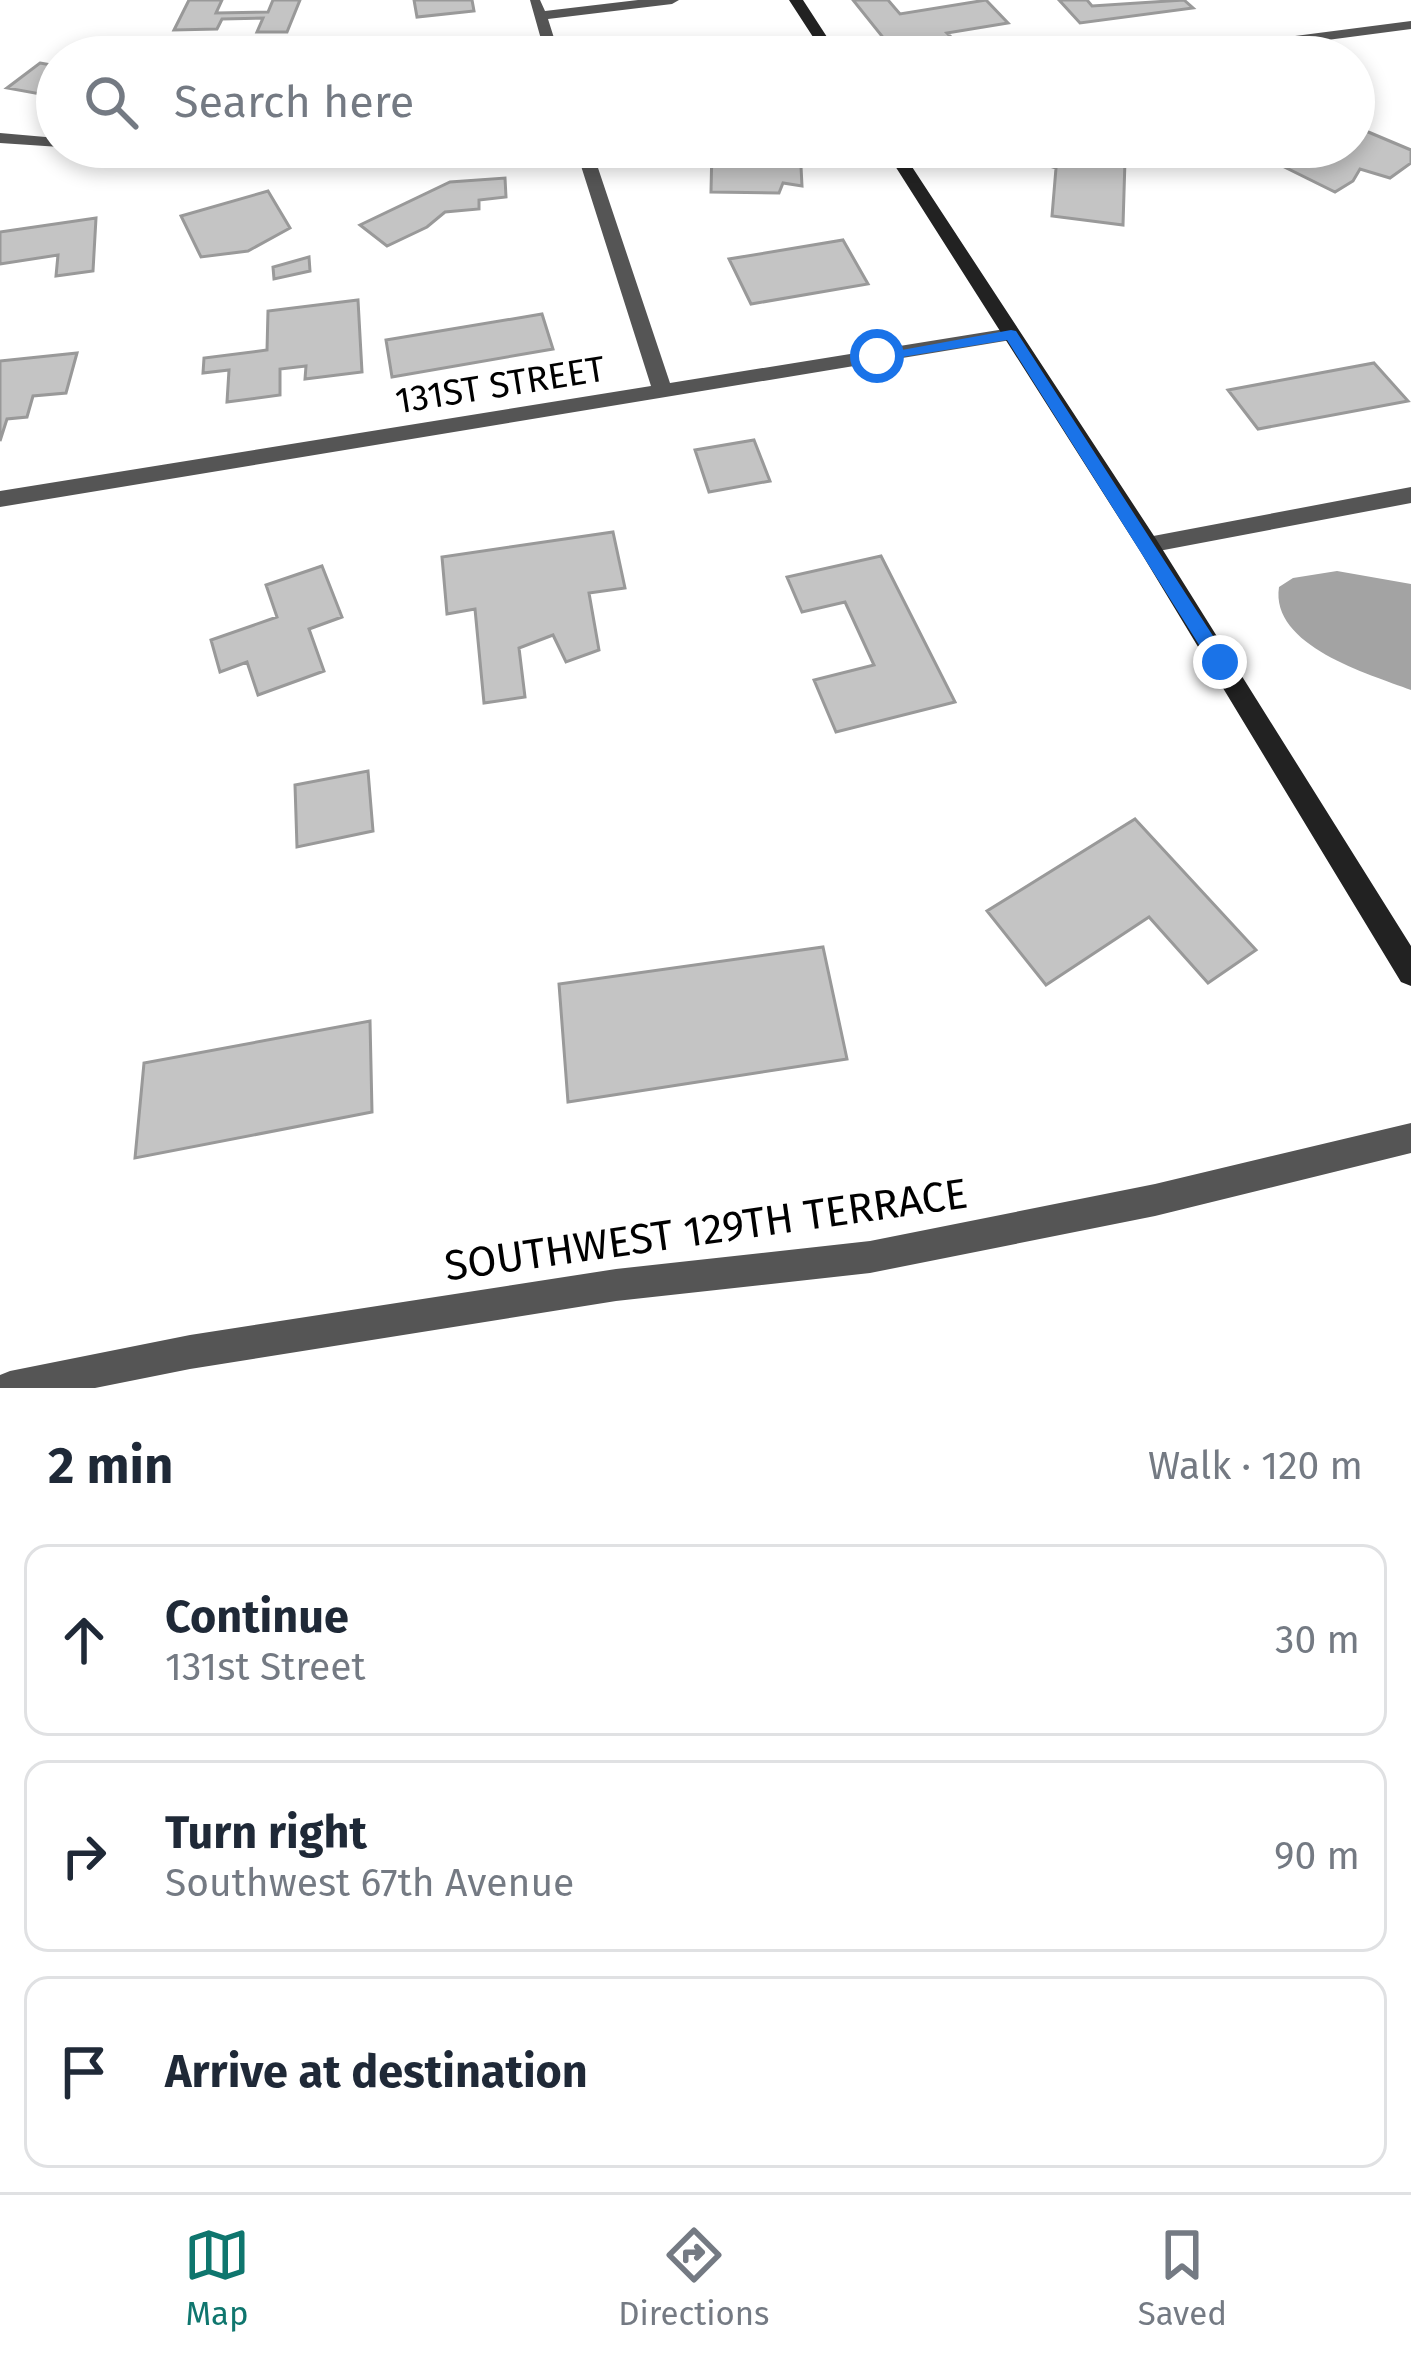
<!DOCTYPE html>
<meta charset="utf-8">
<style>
:root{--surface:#fff;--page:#f6f6f7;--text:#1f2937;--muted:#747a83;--line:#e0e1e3;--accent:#0f766e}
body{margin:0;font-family:"Fira Sans",sans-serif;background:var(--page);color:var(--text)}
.stop{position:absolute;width:36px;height:36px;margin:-27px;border:9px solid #1a73e8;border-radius:50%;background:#fff}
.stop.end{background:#1a73e8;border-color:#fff;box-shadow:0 3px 12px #0008}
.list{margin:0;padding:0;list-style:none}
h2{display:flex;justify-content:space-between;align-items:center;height:156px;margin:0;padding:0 48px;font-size:51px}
h2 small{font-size:39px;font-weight:400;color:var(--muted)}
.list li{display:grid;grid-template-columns:78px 1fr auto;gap:36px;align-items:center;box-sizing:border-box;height:192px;margin:0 24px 24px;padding:0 24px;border:3px solid var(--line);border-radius:24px}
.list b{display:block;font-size:45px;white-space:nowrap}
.list p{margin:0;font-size:39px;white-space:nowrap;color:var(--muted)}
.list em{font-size:39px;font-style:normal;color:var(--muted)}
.icon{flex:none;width:66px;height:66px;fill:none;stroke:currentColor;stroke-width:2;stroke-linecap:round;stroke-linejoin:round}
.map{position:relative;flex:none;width:1411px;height:1388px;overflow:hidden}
.search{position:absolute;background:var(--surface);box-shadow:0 6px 18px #0003;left:36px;right:36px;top:36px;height:132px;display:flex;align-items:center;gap:30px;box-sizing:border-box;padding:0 42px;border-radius:66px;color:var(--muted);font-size:45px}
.sheet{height:804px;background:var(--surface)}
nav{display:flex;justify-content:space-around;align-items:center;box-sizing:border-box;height:168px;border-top:3px solid var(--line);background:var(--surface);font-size:33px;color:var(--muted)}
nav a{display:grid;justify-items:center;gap:6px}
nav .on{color:var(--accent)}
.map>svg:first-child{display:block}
.water{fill:#a3a3a3}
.building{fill:#c4c4c4;stroke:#999;stroke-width:3}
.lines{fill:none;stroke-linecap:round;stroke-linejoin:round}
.street{fill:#555;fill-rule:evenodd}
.secondary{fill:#222;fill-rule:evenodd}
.route{fill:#1a73e8}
.labels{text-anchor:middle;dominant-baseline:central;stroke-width:9;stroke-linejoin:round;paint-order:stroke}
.street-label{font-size:36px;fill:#000;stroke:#fff}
.near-street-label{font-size:42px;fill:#000;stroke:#fff}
</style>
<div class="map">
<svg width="1411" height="1388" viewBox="0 0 1411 1388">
<rect width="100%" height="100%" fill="#fff"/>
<path class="water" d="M1337,571L1411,584V690C1369,674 1270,646 1279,587L1293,578Z"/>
<path class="building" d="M189,0H222L216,13L268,12L273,0H300L287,32H257L263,18L222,19L217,29L174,30Z
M414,0H472L474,11L417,17Z
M853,0H888L900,14L986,0L1008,23L947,33L954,40L893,50Z
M1059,0H1087L1092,6L1184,0L1193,8L1080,23Z
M747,39L757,57L633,54Z
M403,42L419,56L424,57H390L381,49Z
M40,63L57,66V97L7,88Z
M1354,126L1411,150V163L1390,178L1360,169L1353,181L1335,192L1252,151L1259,147H1354Z
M712,147H800L802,186L783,183L779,193L711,192Z
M1042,150L1125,160L1123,225L1052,216L1056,168L1040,163Z
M505,178L506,197L479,200V209L445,212L427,227L387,246L360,225L450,182Z
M268,191L290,228L248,251L201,257L181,216Z
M96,218L93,271L56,276L58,255L0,264V232Z
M843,240L868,284L751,304L729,259Z
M309,257L310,271L274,279L273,267Z
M358,300L362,372L305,379L306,366L280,369V395L227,402L229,370L203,373L204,358L267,350L268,311Z
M542,314L553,349L392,377L386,340Z
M77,353L66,393L33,396L27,417L7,419L0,441V361Z
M1374,363L1408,401L1258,429L1228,390Z
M754,440L770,481L709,492L695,450Z
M613,532L625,588L589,593L599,650L566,662L553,635L519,648L525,697L484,703L475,609L447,614L442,557Z
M881,556L955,702L836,732L814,680L874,665L845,602L802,612L787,577Z
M322,566L342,617L309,629L324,671L258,695L247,662L220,672L211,640L277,617L266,585Z
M368,771L373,831L297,847L295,785Z
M1135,819L1256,950L1208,983L1149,917L1046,985L987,911Z
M823,947L847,1059L568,1102L559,984Z
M370,1021L372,1112L135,1158L144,1063Z"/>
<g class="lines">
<path class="street" d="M530,0H540L545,11L638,0H679L672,4L548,19L560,57H546Z
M1411,21V29L1198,57H1158L1165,53Z
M0,133L57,138L60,147L0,143Z
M133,147H307L299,152H141Z
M575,147H591L670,383L1011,328L1020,334L1011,340L0,507V491L651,386Z
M1411,487V503L1148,553L1137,545L1148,537Z
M1411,1123V1153L1155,1216L870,1273L616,1301L190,1369L95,1388H0V1375L10,1371L190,1335L616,1269L870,1241L1155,1184Z"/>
<path class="secondary" d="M789,0H803L840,57H826Z
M883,147H899L1156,539L1411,946V986L1401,982L1140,551Z"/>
</g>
<path class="route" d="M1011,330L1016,331L1226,656V667H1213L1007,340L877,361L869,356Z"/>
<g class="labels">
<g class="street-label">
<text transform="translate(500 385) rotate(-9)">131ST STREET</text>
</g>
<g class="near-street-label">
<text transform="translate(706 1230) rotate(-8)">SOUTHWEST 129TH TERRACE</text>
</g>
</g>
</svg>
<div class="stop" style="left:877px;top:356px"></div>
<div class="stop end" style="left:1220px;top:662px"></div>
<div class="search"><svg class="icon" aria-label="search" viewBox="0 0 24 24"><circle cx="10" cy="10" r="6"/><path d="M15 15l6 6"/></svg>Search here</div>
</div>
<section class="sheet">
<h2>2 min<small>Walk · 120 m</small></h2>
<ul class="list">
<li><svg class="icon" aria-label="ahead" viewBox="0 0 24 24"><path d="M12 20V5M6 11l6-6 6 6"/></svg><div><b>Continue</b><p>131st Street</p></div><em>30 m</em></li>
<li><svg class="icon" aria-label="right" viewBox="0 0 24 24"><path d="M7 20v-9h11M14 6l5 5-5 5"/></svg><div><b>Turn right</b><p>Southwest 67th Avenue</p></div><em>90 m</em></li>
<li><svg class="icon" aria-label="arrive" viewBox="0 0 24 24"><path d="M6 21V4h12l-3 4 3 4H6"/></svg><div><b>Arrive at destination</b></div></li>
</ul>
</section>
<nav>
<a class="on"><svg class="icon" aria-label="map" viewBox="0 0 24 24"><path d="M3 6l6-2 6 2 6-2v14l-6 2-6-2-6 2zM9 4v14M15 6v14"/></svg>Map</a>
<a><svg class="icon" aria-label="directions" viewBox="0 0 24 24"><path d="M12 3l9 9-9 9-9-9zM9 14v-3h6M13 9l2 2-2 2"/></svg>Directions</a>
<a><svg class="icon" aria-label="saved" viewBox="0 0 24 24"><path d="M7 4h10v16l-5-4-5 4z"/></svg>Saved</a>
</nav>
